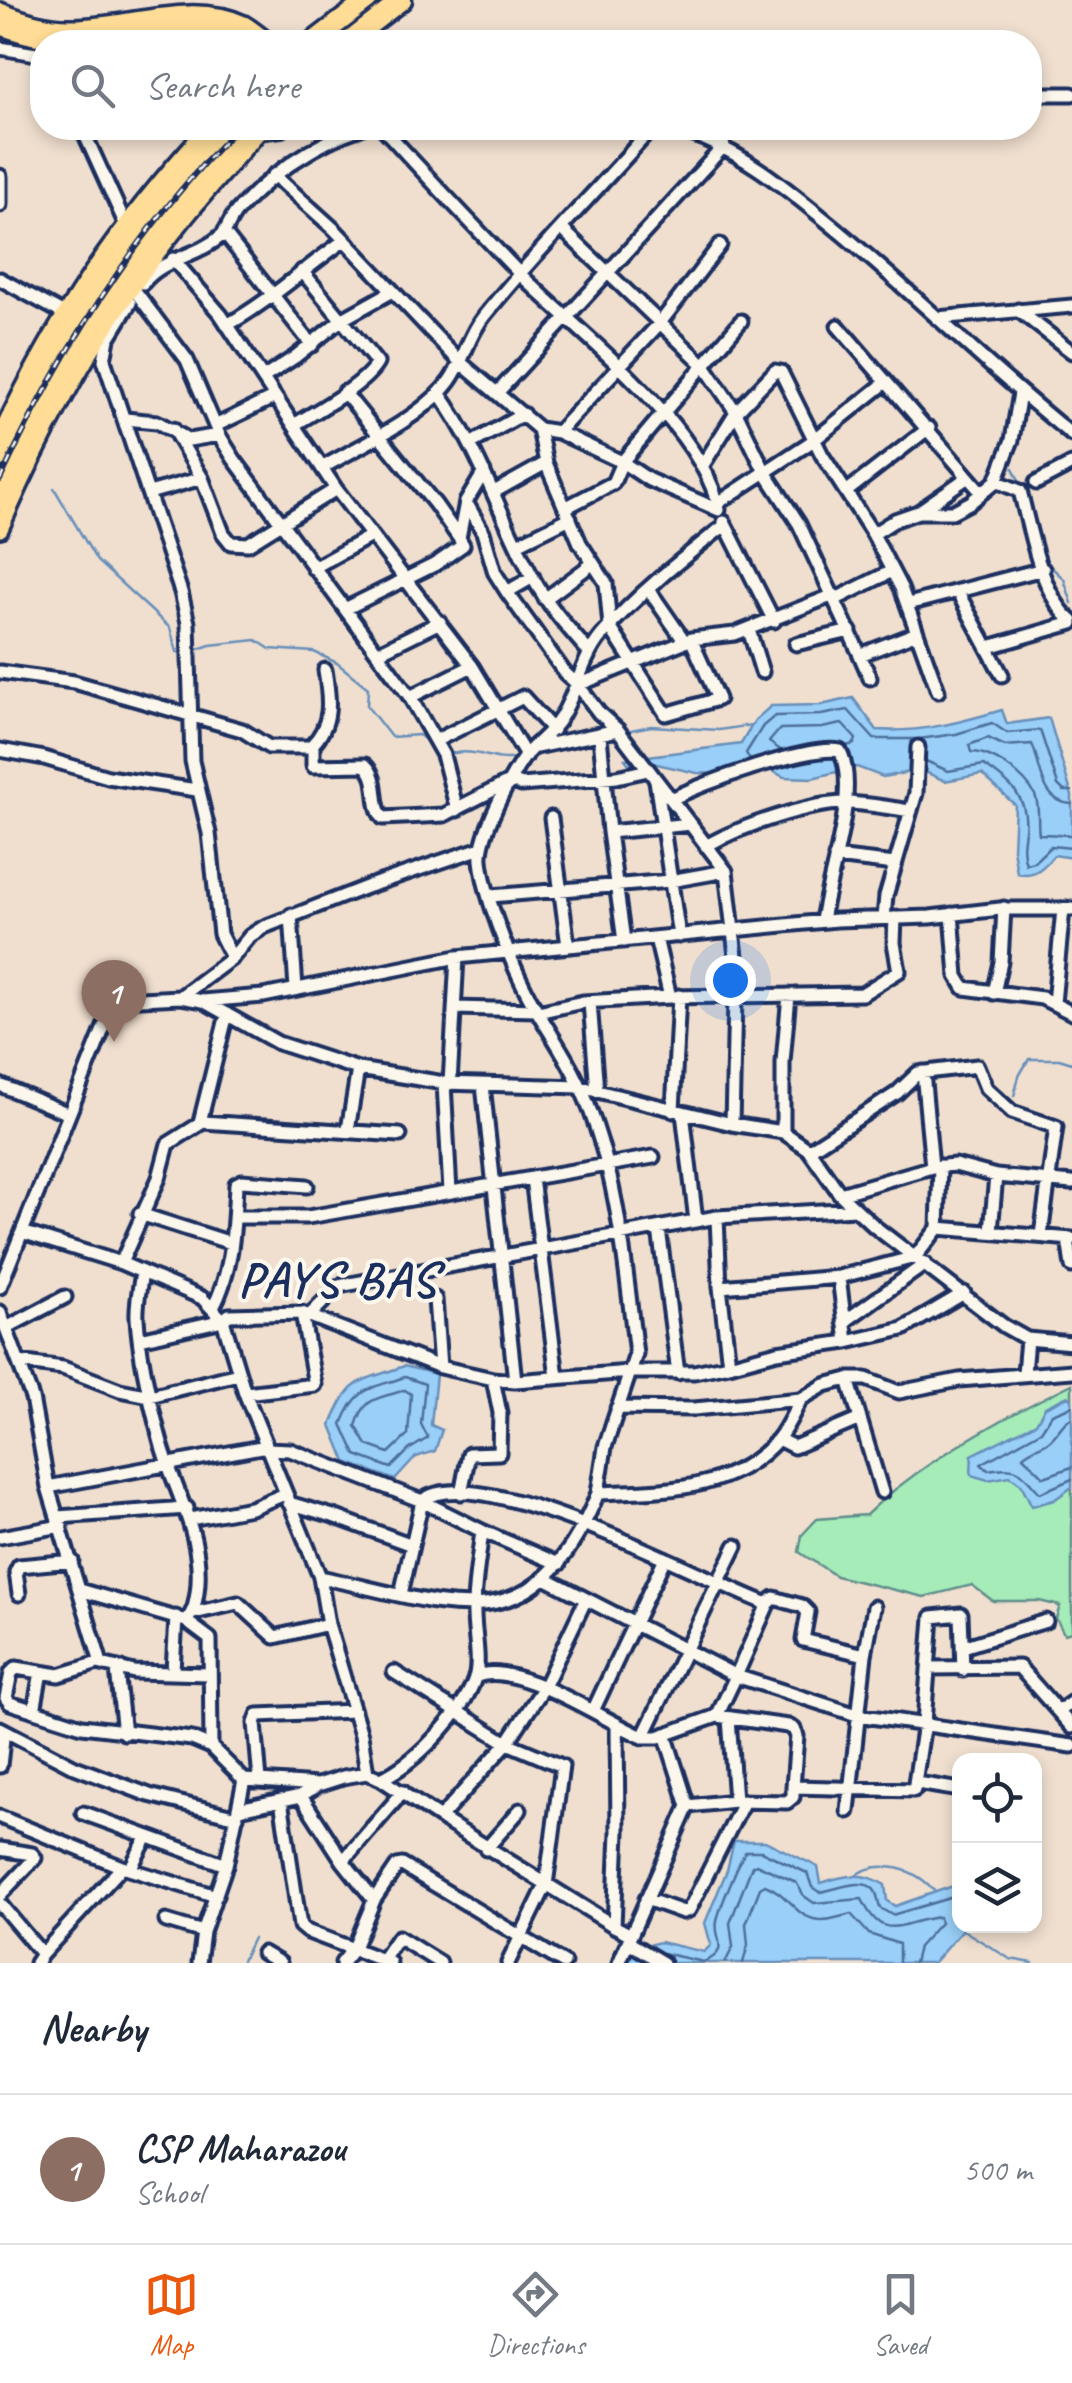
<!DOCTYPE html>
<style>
:root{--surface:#fff;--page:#f6f6f7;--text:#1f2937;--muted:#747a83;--line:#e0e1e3;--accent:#ea580c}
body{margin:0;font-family:Caveat,sans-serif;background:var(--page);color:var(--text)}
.controls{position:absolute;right:30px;bottom:30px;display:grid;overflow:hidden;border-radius:20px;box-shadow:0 5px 15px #0003}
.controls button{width:90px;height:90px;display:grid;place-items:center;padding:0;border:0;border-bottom:2px solid var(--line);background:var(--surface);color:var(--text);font:50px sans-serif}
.you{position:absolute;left:730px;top:980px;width:35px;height:35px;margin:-25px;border:8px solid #fff;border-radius:50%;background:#1a73e8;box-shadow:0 0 0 15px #1a73e833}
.badge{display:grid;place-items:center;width:65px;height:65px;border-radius:50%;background:var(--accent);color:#fff;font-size:32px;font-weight:700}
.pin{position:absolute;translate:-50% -82px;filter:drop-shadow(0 2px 5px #0008)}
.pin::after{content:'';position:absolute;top:52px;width:35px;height:30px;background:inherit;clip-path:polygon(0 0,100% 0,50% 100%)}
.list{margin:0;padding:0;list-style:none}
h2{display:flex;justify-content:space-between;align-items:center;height:130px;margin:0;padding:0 40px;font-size:42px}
h2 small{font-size:32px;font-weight:400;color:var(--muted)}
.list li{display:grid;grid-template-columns:65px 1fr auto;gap:30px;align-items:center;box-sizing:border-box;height:150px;padding:0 40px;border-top:2px solid var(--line)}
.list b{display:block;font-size:38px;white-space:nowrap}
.list p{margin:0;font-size:32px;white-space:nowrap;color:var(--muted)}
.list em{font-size:32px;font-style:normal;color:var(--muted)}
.icon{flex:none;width:55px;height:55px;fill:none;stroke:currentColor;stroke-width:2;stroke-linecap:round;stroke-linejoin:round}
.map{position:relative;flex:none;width:1072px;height:1963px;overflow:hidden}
.search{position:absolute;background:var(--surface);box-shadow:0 5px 15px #0003;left:30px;right:30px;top:30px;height:110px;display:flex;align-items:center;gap:25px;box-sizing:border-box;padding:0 35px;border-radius:40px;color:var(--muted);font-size:38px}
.sheet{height:280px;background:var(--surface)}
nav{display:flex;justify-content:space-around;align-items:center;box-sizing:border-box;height:140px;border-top:2px solid var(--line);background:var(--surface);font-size:28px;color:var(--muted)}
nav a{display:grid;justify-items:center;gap:5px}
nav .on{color:var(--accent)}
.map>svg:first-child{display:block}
.green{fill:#a5ecb9;stroke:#608e8c;stroke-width:2.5}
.water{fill:#99cff8;stroke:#678fba;stroke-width:2.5}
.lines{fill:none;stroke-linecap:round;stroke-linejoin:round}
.shore{stroke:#4d6f9c;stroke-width:2.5}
.stream{stroke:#678fba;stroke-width:2.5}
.minor-casing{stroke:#1b2f5e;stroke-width:19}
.major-casing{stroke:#1b2f5e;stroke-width:22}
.highway-casing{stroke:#1b2f5e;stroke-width:25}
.minor{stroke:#fbf7ec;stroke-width:11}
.major{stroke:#ffdd96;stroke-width:15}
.highway{stroke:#ffdd96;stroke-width:18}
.rail-casing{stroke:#1b2f5e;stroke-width:6}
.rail{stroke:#fbf7ec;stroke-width:2.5;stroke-dasharray:8;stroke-linecap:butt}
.labels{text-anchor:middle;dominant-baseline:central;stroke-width:8;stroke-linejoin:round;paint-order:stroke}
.district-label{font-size:50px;font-weight:bold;letter-spacing:2.5px;fill:#1b2f5e;stroke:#fbf7ec}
</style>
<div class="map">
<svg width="1072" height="1963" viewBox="0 0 1072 1963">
<rect width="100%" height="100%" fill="#f0dfcf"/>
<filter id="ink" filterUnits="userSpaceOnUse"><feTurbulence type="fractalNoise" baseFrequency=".01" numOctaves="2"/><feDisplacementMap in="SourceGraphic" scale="20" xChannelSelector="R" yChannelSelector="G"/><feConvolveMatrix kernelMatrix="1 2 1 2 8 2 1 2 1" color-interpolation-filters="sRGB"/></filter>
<g filter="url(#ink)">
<path class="green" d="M1072,1384V1632L1064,1634L1056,1618L1060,1606L1039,1601H993L972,1585L924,1597L836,1576L799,1552L802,1535L817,1519L866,1515C919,1463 1004,1417 1072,1384Z"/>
<path class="water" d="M853,698L877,730C920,733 961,722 1002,710L1007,724L1049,718L1072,796V858L1054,855C1043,868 1035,877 1017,873L1013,849L1015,805L982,774L945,781L921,770L883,777L857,767L812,778L784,777L766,768L719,774L697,773L643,761L629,764L625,759L741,744L755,720L771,706L821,705Z
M404,1366L436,1374L431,1425L442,1430L435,1451L416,1457L395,1480L346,1462L331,1425C351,1375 359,1383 404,1366Z
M1068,1396L1072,1399V1487L1054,1500L1032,1506L1021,1484L1010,1476L988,1480L971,1475L972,1455L1036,1423L1045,1407Z
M734,1841H765L818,1867L821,1883C845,1875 863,1871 885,1885L887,1901L895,1906L959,1884L960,1926H966L933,1963H626L622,1956L626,1950L660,1942L704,1952L711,1945L705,1923L727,1870Z"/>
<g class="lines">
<path class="shore" d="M919,739L956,734L992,723L1007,733L1040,730L1058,785L1064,791H1072
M782,751L769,742L780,729L822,728L842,724L856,739L854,744L846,746
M750,760L746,753L763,726L775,716L821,715L848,710L874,739H916
M926,761L948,771L984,765C1010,783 1029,797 1025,831C1023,843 1022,853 1026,864L1034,862L1051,846L1072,848
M1072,804C1040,802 1042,767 1032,744L1005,746L988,738L969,745L971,752C992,752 1025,775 1035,795C1040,806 1037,822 1039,834L1072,835
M405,1377L425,1384L421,1424L428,1438L410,1449L391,1468L356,1455L342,1424C357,1386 370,1389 405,1377Z
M405,1390L411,1394L408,1435L389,1453L367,1445L356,1426C365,1395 379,1399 405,1390Z
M1072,1406L1052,1414L1041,1431L981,1464L988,1470C1021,1464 1020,1472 1040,1493L1072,1479
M1072,1418C1059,1424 1058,1436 1046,1443C1037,1448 1030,1449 1023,1456L1044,1477L1072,1467
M662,1953L704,1962C732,1950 713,1939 717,1921C719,1909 740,1859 746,1851H761L807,1873L812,1887L819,1892C833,1891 865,1875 875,1891C878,1896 878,1902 880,1908L892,1915L960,1895
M725,1963L733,1947L730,1923L752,1866L756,1864L796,1882L804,1896L814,1903L862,1899C883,1945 902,1921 939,1917L940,1923L918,1947L914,1963
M743,1963L748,1945L746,1924L760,1888L765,1885C789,1894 794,1917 819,1920C830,1921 841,1916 851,1914L869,1934L899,1944V1963"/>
<path class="stream" d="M1013,468L1023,489
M54,488L97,561L170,628L177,652L186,653
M1038,540L1048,564L1064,579L1072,603
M193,651L210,645L256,640L270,649L314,652L337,663L368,688L367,706L391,737L419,735L433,746
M626,731L651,726L719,730L752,725
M448,754C480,747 491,763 517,758
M1014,1096L1019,1076L1029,1059H1059L1072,1063
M854,1876C879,1858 916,1868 935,1892
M963,1930L1010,1959L1033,1963
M241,1963L253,1938"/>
<g class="minor-casing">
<path id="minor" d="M0,48L42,55
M1030,94H1072
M82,128L125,223
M383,128C427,177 473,225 519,273C579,333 703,426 719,510L649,480L622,462L613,483L565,508
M673,128C738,146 789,190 841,233C919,298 992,371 1072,435
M274,175L335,230L461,363L539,429L546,463L580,543L606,583L610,627L666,714L718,699L691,639
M0,176V205
M562,229L704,365L736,412L765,472L799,524L860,655L917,633
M224,233L312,345
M173,259L221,315L336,489L472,666L526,756
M0,279L64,314
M143,283C164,257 198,257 222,235C229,227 231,216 239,209C272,173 315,143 361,128
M136,292L187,360L219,435L234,459L410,697L443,755L457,810
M130,303L108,339L104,360L181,592L188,623L192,761L209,833L220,934L232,958
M1018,310L1072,352
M937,318L1072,306
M227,325C270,301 305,268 345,240
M838,326L981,492
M263,378L295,357L341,320L393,291
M344,392L435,504L459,538
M498,392L724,146
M439,393C480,450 500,517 533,578C548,606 569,629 589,652
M125,419L157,422L189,440L219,435
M294,425C316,411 365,385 377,363L302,271
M215,426L275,397
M173,429L202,478L223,533L231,543L248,544L336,489
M539,429L558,432L622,462L741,321
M558,432L660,323L720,245
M472,443L523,414
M703,465L736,412L775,371L781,372L822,455L846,492L929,428
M322,468C361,445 412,423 443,389C463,368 466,338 484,316C537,250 597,191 652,128
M996,481L1020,491C1030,528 1041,596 1072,621
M1036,483L1072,464
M494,492L546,463
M846,492L873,534L901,588L938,691
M149,493L202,478
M466,502L483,532L495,573L507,592
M718,503L814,440L885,383
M918,512L968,477
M724,522L774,621
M725,525C683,558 636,595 601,636C582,659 577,691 561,717C552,733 536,742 525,756C510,777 479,835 481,860C485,900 515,974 536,1009C551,1035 569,1060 581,1088C618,1171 625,1264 636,1354L630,1372H694L729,1365
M873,534L895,520L918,512H952L971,502L996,481L1012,440L1020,393
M517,544L570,518
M313,568L371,536
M533,577L507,592L565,673L578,685L691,639L735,634L834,595
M649,590L685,642
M957,591L1002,675
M545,599L592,564
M836,599L892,571
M908,604L1043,569
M347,608L436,564L463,545L459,538L466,502L484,472
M749,630L762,672
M796,644L850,631
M989,647L1072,623
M379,652L440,622
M860,655L870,678
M0,672L74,682L242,730L269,747H313V766L365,765C381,779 371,804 383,818L444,815L511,781L521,785L617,777L648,770
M578,685L599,713L618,730
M410,697L472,666
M600,736L609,832L624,941
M437,740L523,697L553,730
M311,746C333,725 330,700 325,670
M536,747L618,730L726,871L736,956L732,1124
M0,750L44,758L108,777L197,790
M656,780L679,936
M672,799C701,783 810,745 840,751C860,790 828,877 822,921
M551,818L568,946
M609,832L691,824
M706,846C739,827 810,802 848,803C869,804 890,808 911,811
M835,857L895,864
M491,896L670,881L726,871
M952,914L957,976L964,988L1042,998L1072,1013
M291,915L296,989
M884,918L886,896L916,793L918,747
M656,938L670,997
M994,993L1001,962L1004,908
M180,997L232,958L250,936L264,927L369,886L481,848
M203,1001L278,1043L358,1069L444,1083L581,1087L732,1124L783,1132L809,1150L840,1194L875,1227L1004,1326L1027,1339L1072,1343
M590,1002L597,1091
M1054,1003L1063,909
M455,1008L536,1010
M538,1012L583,1002L670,997L862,994L899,971L894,943L895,918
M923,1072L932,1167
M444,1083L450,1192
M450,1084L457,957
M0,1085L69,1114
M483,1085L515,1381
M673,1111L679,996
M683,1113L696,1221
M200,1122L227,1014
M348,1130L358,1069
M783,1132V1062L789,995
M809,1150L897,1093L918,1073L977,1066L986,1088L1012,1112L1056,1127L1041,1235
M532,1178L557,1377
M840,1194L932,1167L955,1165L996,1176L1072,1183
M140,1214L231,1243
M235,1217H308L653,1157
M717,1217L720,1287L729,1365L777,1352L847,1342L903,1329L964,1293
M938,1228L940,1166
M659,1229L678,1373
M991,1231L996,1176
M22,1232L121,1263L202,1298L223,1320L245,1393L320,1577L328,1624L361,1735L367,1773
M1068,1239L1072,1266
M121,1263L159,1178L168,1144L203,1122L400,1135
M142,1272C140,1287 136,1303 137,1318C139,1352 151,1405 160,1439C174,1492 205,1536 197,1593C195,1605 194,1612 186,1621
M839,1277L847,1342
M0,1287L112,1007L121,1000L180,997L203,1001L263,996L457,957L836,920L930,917L1000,909H1072
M720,1287L839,1277L915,1257L938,1228L1072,1239
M435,1299L440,1367
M213,1308C233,1270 234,1226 236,1184L242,1181L307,1186
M0,1312L32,1398L48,1487L101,1663
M309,1316L339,1286L717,1217L856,1209
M844,1322L925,1264
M6,1328L65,1297
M140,1339L223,1320L229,1315L302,1313L440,1367L493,1379L515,1381L630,1372L605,1447L598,1493
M19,1362L63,1368L120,1390L150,1396L238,1374
M1024,1373L1027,1339
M848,1379L860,1419
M245,1393L315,1385L302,1313
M617,1408L694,1409L801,1399L825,1385L848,1379H866L899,1392L959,1380L1072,1371
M778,1439L794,1447L860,1419L882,1492
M48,1487L266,1446
M461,1493L469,1454L499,1453L500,1413L493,1379
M289,1503L333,1516L412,1545
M58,1517L187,1508
M190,1519L251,1508L285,1494
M482,1531L559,1564
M0,1537L61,1526
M320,1577C452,1605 534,1649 598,1493C663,1490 731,1493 778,1439C787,1428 794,1412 801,1399
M545,1578L736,1676L768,1604
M80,1590L186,1621L210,1639L211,1747L244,1780
M19,1594L16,1572L19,1566L72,1561
M401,1594L422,1501C476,1457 704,1580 768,1604L774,1598L802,1606L808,1612L803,1640L865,1655L848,1811
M194,1613L238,1603L275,1637L328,1624
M963,1647L1046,1621
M865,1655L874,1607
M929,1668L1019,1667L1072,1727
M117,1670L124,1733
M173,1671L176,1617
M394,1672L507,1743L562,1766L546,1885L508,1963
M209,1674L134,1672L98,1663L59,1675L16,1668L11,1673L6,1698L10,1703L82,1726L192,1739L211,1747
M475,1677C514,1658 604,1721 643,1737H658L717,1716L788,1726L794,1729L797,1736L793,1787
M34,1711L41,1672
M593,1711L665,1558
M1059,1711L1072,1702
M717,1716L736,1676L857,1715L1072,1746
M729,1718L735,1801
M0,1728L75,1767L149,1795L237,1817
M665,1734L688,1806L735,1801L787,1802L793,1797V1787L914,1790L924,1723L932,1617L961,1614L963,1670
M643,1737L736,1546
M0,1766L4,1730
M381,1779L440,1818L507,1743L544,1687L586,1599
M260,1781L255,1723L258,1715L354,1711
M917,1783L960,1790
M301,1796L343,1861
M281,1800L300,1926L306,1931L390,1963
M239,1809L301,1796L318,1785L343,1777L367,1773L381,1779C414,1764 463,1714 475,1678C481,1659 473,1629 474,1609C474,1583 479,1557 482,1531L422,1501L290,1450L267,1449
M83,1813L226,1865
M0,1817L122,1867L216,1896
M440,1818L614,1926L618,1832L617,1726
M0,1849L32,1854L35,1858L0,1895
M486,1849L520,1810
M130,1869L146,1839
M646,1899L683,1912L689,1910L744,1801
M374,1900L343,1861L403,1792
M0,1904L42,1954L36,1963
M166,1921L203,1932
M614,1926L631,1935L619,1963
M631,1935L688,1806
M628,1942L663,1963
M263,1953L280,1963
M42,1954L122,1867
M383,1959L398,1937L440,1963
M199,1963L203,1932L226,1865L244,1780L318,1785
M342,1963L354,1948L374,1900L397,1866L402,1865L564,1963"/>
</g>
<g class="major-casing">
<path id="major" d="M0,11C25,21 48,28 75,27C129,26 193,0 244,24C253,29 261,37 269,42
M0,26C26,37 55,42 84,40C133,36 209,10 252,42
M265,130L281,128
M0,437C57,315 118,226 208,128
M0,529C34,452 72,376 119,306C161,243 212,184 262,128"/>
</g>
<g class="highway-casing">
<path id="highway" d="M313,42L368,0
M348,42L402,0
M0,457C61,332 130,229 224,128
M0,502C51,387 115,279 199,184C216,165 231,144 250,128"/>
</g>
<use href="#minor" class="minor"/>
<use href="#major" class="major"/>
<use href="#highway" class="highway"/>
<g class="rail-casing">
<path id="rail" d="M0,480C61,350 136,231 237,128"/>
</g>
<use href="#rail" class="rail"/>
</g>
</g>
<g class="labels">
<g class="district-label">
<text x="338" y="1279">PAYS BAS</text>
</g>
</g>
</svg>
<div class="controls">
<button><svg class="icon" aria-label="locate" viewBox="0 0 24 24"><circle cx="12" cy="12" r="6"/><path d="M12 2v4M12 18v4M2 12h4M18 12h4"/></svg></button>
<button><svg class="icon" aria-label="layers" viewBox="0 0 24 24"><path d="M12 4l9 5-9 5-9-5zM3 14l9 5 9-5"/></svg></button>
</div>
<div class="you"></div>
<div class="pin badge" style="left:114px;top:1042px;background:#8d6e63">1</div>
<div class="search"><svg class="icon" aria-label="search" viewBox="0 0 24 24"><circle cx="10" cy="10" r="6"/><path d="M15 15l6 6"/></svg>Search here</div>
</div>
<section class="sheet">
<h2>Nearby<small></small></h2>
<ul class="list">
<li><span class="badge" style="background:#8d6e63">1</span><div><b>CSP Maharazou</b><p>School</p></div><em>500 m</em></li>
</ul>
</section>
<nav>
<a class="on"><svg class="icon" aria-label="map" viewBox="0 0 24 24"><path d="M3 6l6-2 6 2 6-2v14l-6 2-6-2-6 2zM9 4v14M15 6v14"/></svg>Map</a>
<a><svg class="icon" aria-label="directions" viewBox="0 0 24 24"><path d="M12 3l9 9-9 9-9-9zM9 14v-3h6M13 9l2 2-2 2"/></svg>Directions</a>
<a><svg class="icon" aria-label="saved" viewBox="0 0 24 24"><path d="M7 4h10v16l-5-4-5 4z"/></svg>Saved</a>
</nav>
